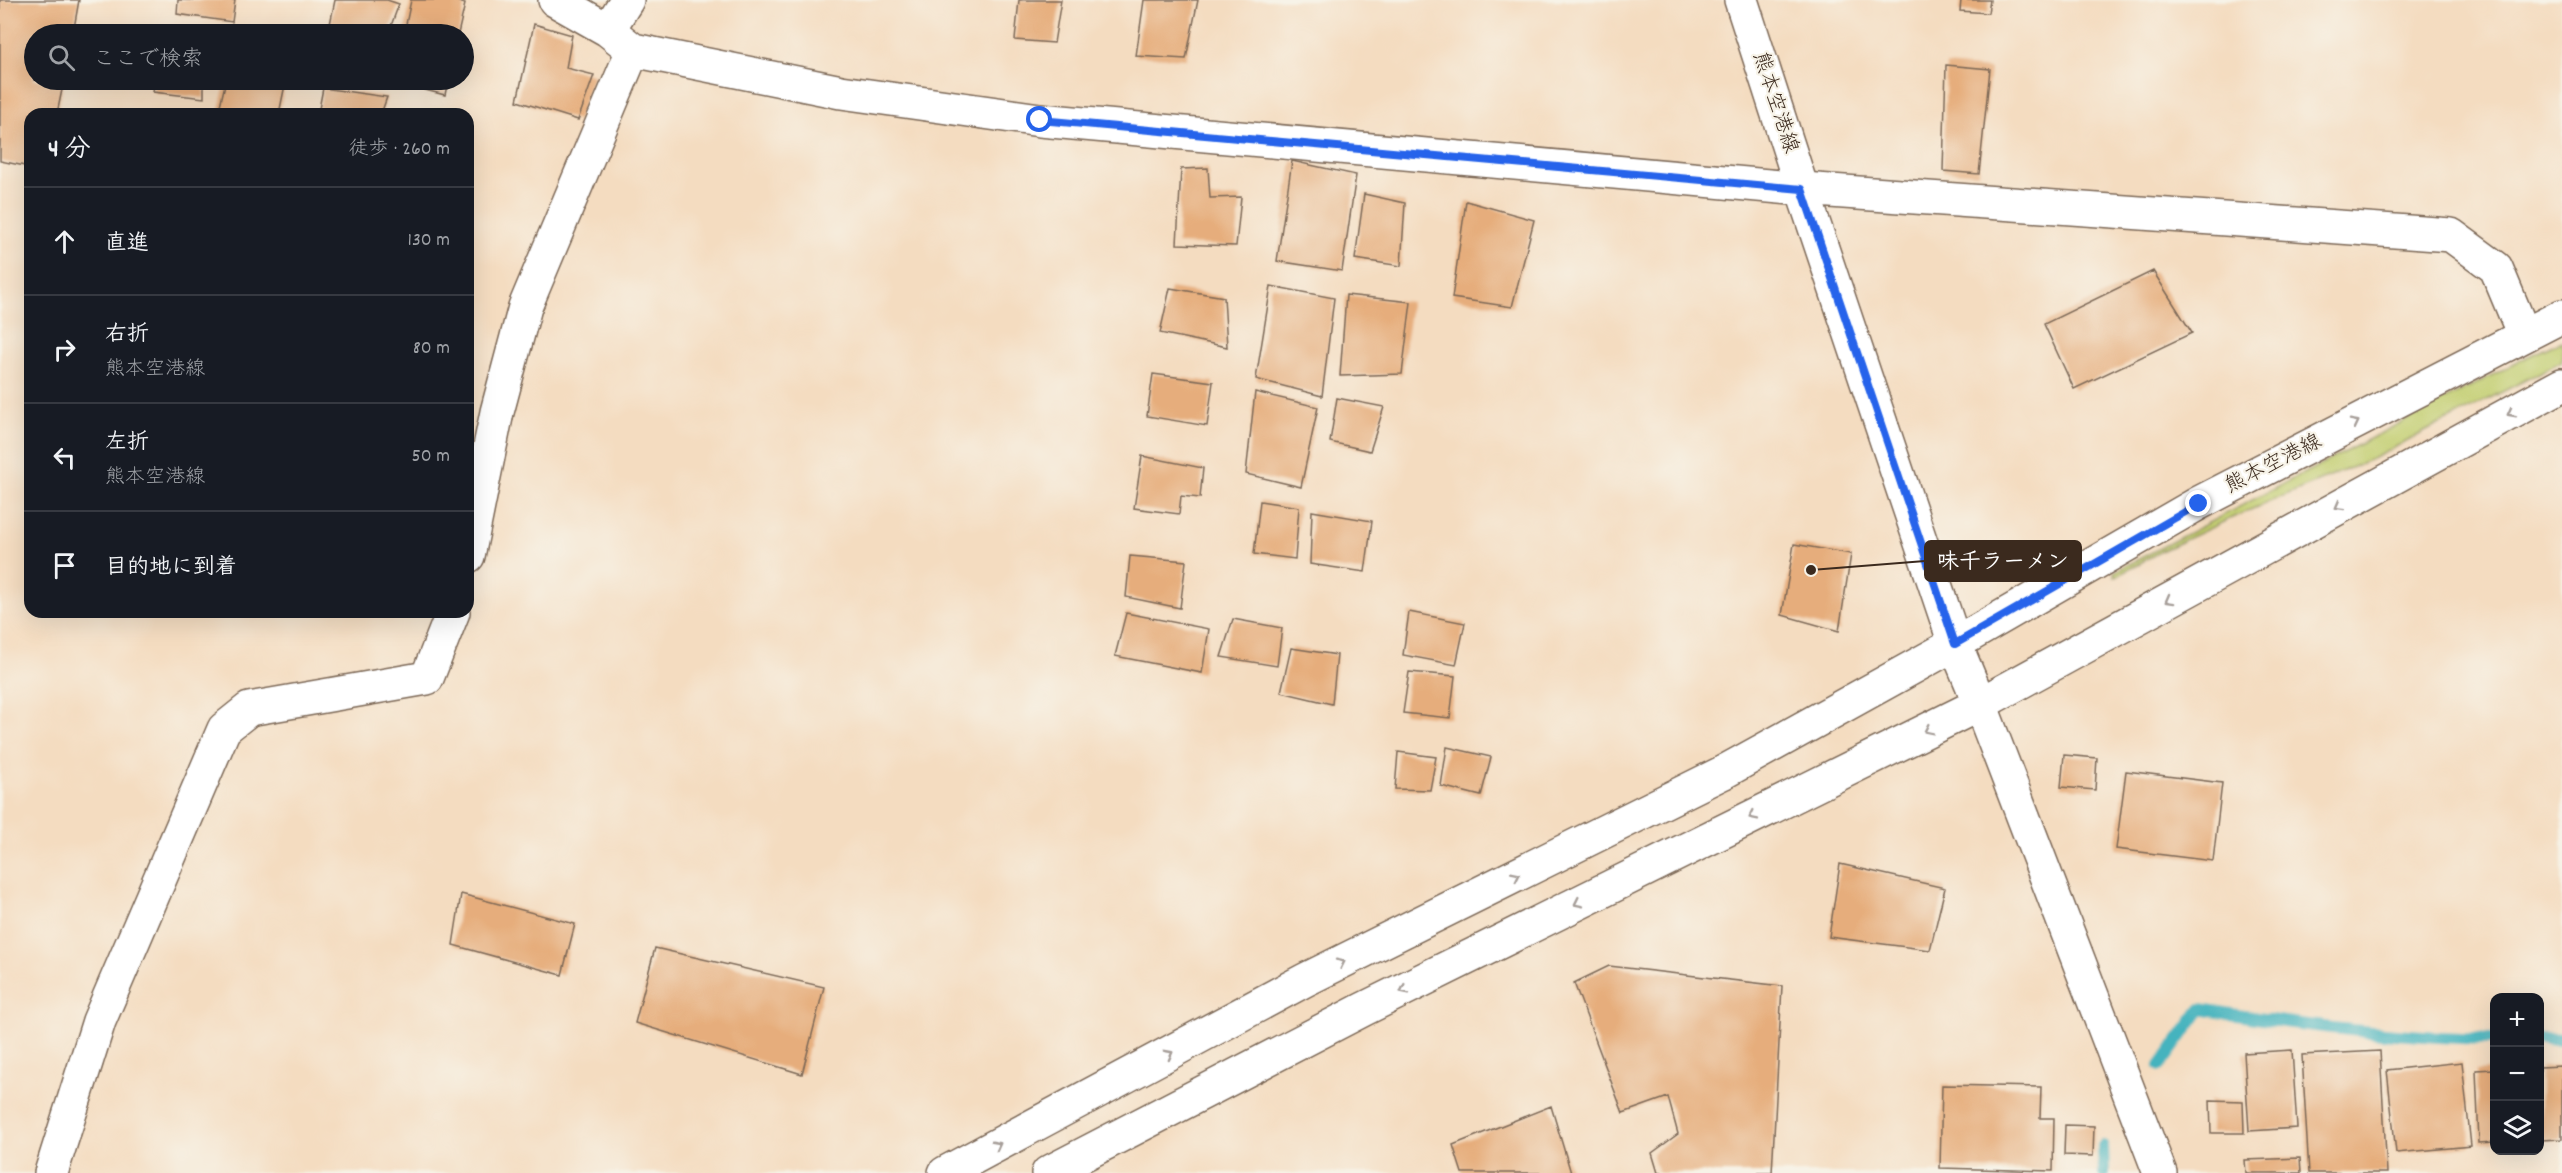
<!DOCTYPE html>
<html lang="ja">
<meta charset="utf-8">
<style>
:root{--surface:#171b24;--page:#242831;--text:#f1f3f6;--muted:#9ea1a6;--line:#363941}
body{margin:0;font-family:Dekko,"Klee One",sans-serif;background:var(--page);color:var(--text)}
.controls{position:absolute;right:18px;bottom:18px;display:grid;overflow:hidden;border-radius:12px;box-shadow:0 6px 24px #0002}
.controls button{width:54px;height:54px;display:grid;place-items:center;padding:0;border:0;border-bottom:2px solid var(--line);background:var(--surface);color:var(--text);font:30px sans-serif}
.stop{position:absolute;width:18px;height:18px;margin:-14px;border:4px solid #2563eb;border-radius:50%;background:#fff}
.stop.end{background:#2563eb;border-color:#fff;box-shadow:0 2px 6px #0008}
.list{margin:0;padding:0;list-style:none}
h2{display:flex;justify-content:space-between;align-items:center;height:78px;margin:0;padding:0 24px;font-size:26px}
h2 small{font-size:20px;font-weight:400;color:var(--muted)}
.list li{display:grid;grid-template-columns:39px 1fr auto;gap:18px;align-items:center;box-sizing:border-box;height:108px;padding:0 24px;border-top:2px solid var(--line)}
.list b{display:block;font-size:22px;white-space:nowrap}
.list p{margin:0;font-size:20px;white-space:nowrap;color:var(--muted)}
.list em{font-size:20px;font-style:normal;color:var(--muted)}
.icon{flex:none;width:33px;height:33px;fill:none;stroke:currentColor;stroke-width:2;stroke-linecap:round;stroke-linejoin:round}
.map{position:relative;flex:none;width:2562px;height:1173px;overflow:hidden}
.search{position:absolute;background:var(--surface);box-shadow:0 6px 24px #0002;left:24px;top:24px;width:450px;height:66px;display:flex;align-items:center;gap:15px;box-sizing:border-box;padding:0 21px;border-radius:33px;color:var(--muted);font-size:22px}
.panel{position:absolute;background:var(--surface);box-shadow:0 6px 24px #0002;left:24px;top:108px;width:450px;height:510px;border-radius:18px}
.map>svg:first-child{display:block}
.green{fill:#c2ce70;stroke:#7e7c47;stroke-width:1.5}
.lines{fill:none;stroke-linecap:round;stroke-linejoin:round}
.stream{stroke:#44b3be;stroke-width:12}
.building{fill:#e6ad7c}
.minor-casing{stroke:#7c6857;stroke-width:36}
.major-casing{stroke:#7c6857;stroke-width:36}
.minor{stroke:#fff;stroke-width:33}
.major{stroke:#fff;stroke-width:33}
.oneway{stroke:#a79f9a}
.route{stroke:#2563eb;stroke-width:8}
.labels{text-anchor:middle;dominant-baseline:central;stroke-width:4.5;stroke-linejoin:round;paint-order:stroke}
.street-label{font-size:21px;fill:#3b2a1e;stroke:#f7f3e8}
.leader{fill:none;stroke:#3b2a1e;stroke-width:2}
.callout-dot{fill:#3b2a1e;stroke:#f7f3e8;stroke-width:2}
.callout{fill:#3b2a1e;stroke:#3b2a1e;stroke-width:2}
.callout-label{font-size:22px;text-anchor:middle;font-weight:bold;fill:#fff}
</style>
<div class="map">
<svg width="2562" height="1173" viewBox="0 0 2562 1173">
<rect width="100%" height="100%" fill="#f7f3e8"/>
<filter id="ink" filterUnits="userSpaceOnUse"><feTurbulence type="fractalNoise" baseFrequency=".0167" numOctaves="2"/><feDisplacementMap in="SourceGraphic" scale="12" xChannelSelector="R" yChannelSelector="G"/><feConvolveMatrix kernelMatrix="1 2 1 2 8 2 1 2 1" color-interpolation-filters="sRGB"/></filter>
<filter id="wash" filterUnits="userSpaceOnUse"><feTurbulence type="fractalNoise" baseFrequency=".008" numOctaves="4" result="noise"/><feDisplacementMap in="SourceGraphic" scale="24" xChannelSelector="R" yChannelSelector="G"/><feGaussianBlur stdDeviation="1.35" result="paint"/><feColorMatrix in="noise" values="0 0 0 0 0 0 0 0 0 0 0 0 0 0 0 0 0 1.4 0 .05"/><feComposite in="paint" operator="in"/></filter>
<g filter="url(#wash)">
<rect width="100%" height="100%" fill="#f4dcc0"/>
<path class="green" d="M2562,341V361L2372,459L2238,515L2161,551L2115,577L2114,572L2529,356Z"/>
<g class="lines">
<path class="stream" d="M2540,1039L2562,1040
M2160,1066L2201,1009C2298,1026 2396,1037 2494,1039
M2103,1146L2104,1173"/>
</g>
<g id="blocks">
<path class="building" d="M0,0H79L73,34H34V80H64L57,114H30V167L0,161Z
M178,0H235L232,22L177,14Z
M335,0H387L399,4L388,34H328Z
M411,0H454L465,4L458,34H404Z
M1019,0H1061L1054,43L1015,40Z
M1144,0H1198L1186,59L1136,56Z
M1961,0H1990L1988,13L1960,11Z
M534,24L572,35L566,68L594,75L578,120L517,101Z
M1946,65L1990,69L1979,174L1943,171Z
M155,80H204V98L153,92Z
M226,80H286L279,114H218Z
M395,80H448L445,95L394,82Z
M323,88L387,97L381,114H318Z
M1292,161L1356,175L1342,271L1277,261Z
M1208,168L1210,198L1241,197L1236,246L1177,244L1181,169Z
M1364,194L1405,203L1401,266L1355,259Z
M1466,201L1534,220L1512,307L1452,298Z
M2153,271L2192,333L2074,389L2044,324Z
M1271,286L1334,298L1322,396L1256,379Z
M1170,288L1224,297L1227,347L1160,333Z
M1346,295L1411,302L1402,374L1340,376Z
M1153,374L1213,382L1207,426L1147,416Z
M1255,392L1318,407L1301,487L1246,474Z
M1337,398L1384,407L1370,451L1330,442Z
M1142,456L1203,468L1200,498L1181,496L1179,514L1134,508Z
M1260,501L1299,507L1295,559L1254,554Z
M1312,511L1372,521L1365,572L1310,564Z
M1794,544L1851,554L1839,631L1782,615Z
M1130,556L1186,561L1180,608L1126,597Z
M1409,612L1465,623L1456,665L1403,655Z
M1126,613L1209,629L1202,673L1115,656Z
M1233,619L1282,628L1277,666L1221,657Z
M1291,648L1337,655L1332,704L1281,692Z
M1409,672L1455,676L1450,718L1403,713Z
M1447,747L1491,757L1481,796L1441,786Z
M1398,752L1436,757L1430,790L1395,789Z
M2064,755L2097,758L2095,790L2061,787Z
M2126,771L2222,783L2213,861L2116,849Z
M1840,864L1945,888L1930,950L1829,937Z
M461,894L575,924L562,975L453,945Z
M655,948L824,987L802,1074L635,1023Z
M1609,966L1782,986L1772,1173H1658L1652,1153L1678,1134L1668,1097L1623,1113L1574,983Z
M2292,1050L2297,1128L2249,1131L2244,1053Z
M2380,1051L2387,1173H2309L2302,1055Z
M2462,1062L2471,1146L2396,1153L2387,1070Z
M2562,1066V1139L2540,1140V1067Z
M2494,1069V1142L2479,1143L2476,1070Z
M1942,1085L2041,1087L2040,1118H2054L2053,1171L1940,1168Z
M2210,1100L2243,1101L2244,1133H2211Z
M1551,1106L1571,1173H1462L1453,1145Z
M2065,1125L2094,1126L2093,1156L2064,1155Z
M2300,1158L2301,1173H2246L2245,1160Z"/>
</g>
</g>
<g filter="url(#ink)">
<use href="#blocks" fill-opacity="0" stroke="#7c6857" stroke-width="1.5"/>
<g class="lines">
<g class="minor-casing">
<path id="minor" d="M555,0L608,30L633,50L841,92L1040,120L1802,189L2451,235L2496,268L2524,335
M608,30L627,0
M468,556L497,412L525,307L633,50
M51,1173L99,1021L224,729L249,709L427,678L453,612
M945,1173L1305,980L1722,773L1955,644L1980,704L2160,1173
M1048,1173L1364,1009L1980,704"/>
</g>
<g class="major-casing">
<path id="major" d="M1741,0L1802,189L1955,644L2199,503L2562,316
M1980,704L2562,385"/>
</g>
<use href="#minor" class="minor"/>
<use href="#major" class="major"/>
</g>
<defs><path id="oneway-chevron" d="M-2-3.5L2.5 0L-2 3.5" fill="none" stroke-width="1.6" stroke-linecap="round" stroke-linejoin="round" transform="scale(1.5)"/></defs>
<g class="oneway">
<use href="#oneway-chevron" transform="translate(2511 413) rotate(152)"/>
<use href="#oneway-chevron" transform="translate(2355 423) rotate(-27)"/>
<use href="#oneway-chevron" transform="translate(2339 506) rotate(151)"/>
<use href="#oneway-chevron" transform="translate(2169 600) rotate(151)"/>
<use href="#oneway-chevron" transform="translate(1928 730) rotate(154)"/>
<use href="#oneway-chevron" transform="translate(1753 816) rotate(154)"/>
<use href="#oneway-chevron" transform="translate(1516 876) rotate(-26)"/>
<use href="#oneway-chevron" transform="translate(1578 903) rotate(154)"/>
<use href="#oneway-chevron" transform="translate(1341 963) rotate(-26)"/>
<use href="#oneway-chevron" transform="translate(1404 990) rotate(154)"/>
<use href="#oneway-chevron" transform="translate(1169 1054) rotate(-28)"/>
<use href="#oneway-chevron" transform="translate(997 1145) rotate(-28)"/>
</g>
</g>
<g class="lines" filter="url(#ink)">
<path class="route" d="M1040,120L1802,189L1955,644L2199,504"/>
</g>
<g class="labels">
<g class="street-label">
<text transform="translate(1774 103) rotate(72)">熊本空港線</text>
<text transform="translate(2274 465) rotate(-27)">熊本空港線</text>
</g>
</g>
<path class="leader" d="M1811 570L1925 561"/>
<circle class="callout-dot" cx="1811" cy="570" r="6"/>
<rect class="callout" x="1925" y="541" width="156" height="40" rx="6"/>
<g class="callout-label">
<text x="2003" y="568">味千ラーメン</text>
</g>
</svg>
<div class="controls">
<button>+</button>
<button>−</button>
<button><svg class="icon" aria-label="layers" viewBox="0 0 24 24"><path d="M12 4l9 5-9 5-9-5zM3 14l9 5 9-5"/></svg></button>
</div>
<div class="stop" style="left:1040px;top:120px"></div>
<div class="stop end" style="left:2199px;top:504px"></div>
<div class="search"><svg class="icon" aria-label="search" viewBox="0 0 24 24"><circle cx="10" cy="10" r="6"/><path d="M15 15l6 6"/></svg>ここで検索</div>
<section class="panel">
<h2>4 分<small>徒歩 · 260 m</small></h2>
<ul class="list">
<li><svg class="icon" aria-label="ahead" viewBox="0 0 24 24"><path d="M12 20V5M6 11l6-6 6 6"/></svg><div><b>直進</b></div><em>130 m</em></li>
<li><svg class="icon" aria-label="right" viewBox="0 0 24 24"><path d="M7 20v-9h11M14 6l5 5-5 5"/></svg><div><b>右折</b><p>熊本空港線</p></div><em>80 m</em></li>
<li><svg class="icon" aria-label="left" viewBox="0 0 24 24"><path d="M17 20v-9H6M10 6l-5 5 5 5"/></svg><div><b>左折</b><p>熊本空港線</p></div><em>50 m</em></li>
<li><svg class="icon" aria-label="arrive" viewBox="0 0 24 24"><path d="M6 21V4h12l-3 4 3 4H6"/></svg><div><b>目的地に到着</b></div></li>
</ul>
</section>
</div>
